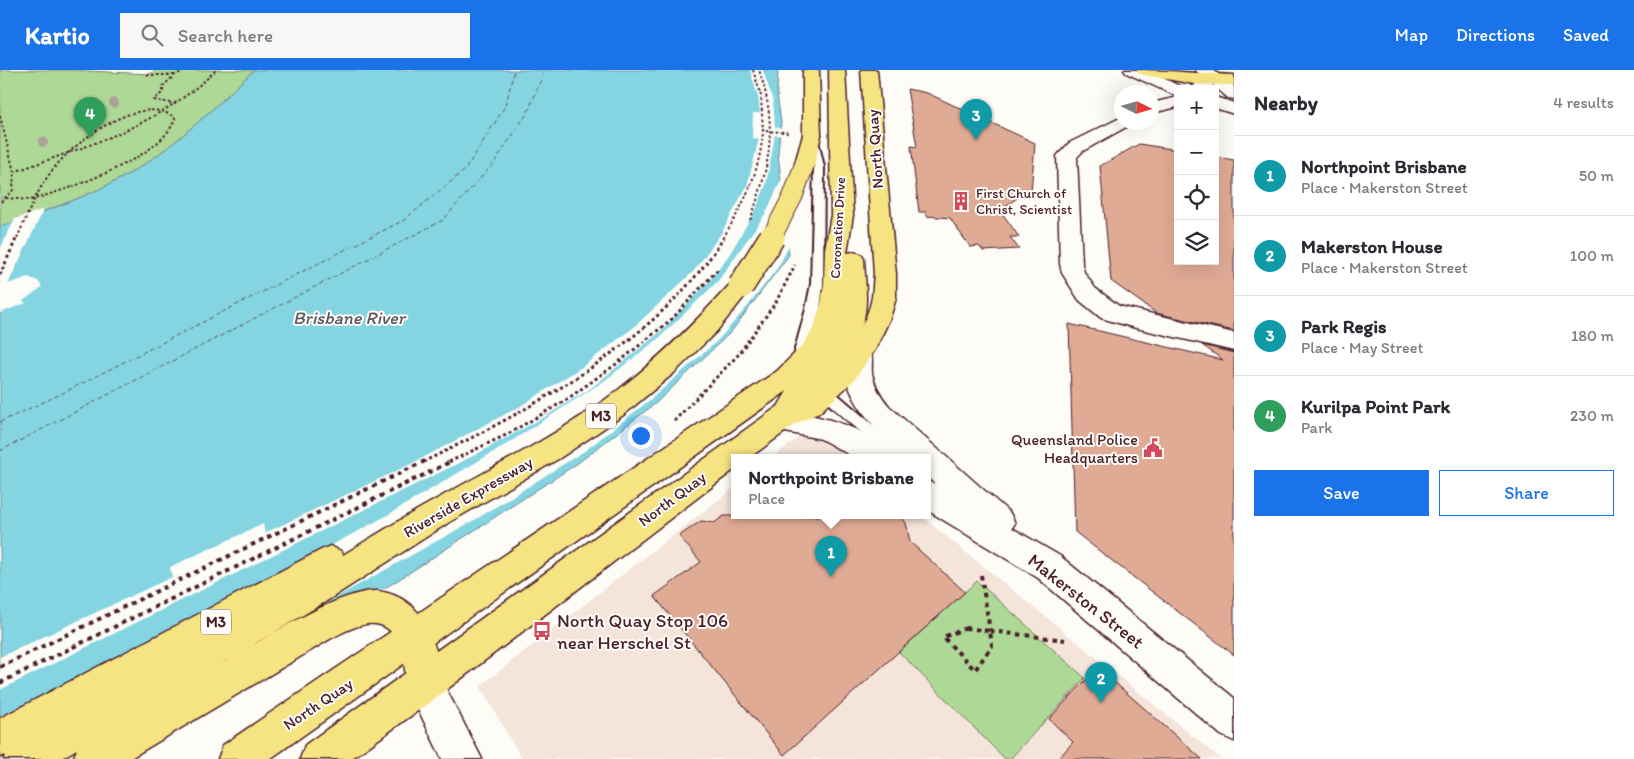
<!DOCTYPE html>
<meta charset="utf-8">
<style>
:root{--surface:#fff;--page:#f7f7f7;--text:#2b2b33;--muted:#7c7c81;--line:#e1e1e2;--accent:#1a73e8}
body{margin:0;font-family:Itim,sans-serif;background:var(--page);color:var(--text)}
.controls{position:absolute;right:15px;top:15px;display:grid;overflow:hidden;border-radius:0px;box-shadow:0 5px 20px #0002}
.controls button{width:45px;height:45px;display:grid;place-items:center;padding:0;border:0;border-bottom:1px solid var(--line);background:var(--surface);color:var(--text);font:25px sans-serif}
.compass{position:absolute;left:1114px;top:15px;width:45px;height:45px;border-radius:50%;background:var(--surface);box-shadow:0 5px 20px #0002;rotate:95deg}
.you{position:absolute;left:640px;top:365px;width:18px;height:18px;margin:-12px;border:4px solid #fff;border-radius:50%;background:#1a73e8;box-shadow:0 0 0 8px #1a73e833}
.badge{display:grid;place-items:center;width:32px;height:32px;border-radius:50%;background:var(--accent);color:#fff;font-size:16px;font-weight:700}
.pin{position:absolute;translate:-50% -41px;filter:drop-shadow(0 1px 2px #0008)}
.pin::after{content:'';position:absolute;top:26px;width:18px;height:15px;background:inherit;clip-path:polygon(0 0,100% 0,50% 100%)}
.popup{position:absolute;left:731px;top:384px;width:200px;height:65px;box-sizing:border-box;display:grid;place-content:center;border-radius:0px;background:var(--surface);filter:drop-shadow(0 1px 4px #0005);font-size:16px;white-space:nowrap;color:var(--muted)}
.popup b{font-size:19px;color:var(--text)}
.popup::after{content:'';position:absolute;left:50%;top:100%;margin-left:-10px;border:10px solid transparent;border-top-color:var(--surface)}
.list{margin:0;padding:0;list-style:none}
h2{display:flex;justify-content:space-between;align-items:center;height:65px;margin:0;padding:0 20px;font-size:21px}
h2 small{font-size:16px;font-weight:400;color:var(--muted)}
.list li{display:grid;grid-template-columns:32px 1fr auto;gap:15px;align-items:center;box-sizing:border-box;height:80px;padding:0 20px;border-top:1px solid var(--line)}
.list b{display:block;font-size:19px;white-space:nowrap}
.list p{margin:0;font-size:16px;white-space:nowrap;color:var(--muted)}
.list em{font-size:16px;font-style:normal;color:var(--muted)}
.actions{display:flex;gap:10px;padding:15px 20px}
.actions a{flex:1;padding:11px 0;border:1px solid var(--accent);border-radius:0px;text-align:center;font-size:18px;color:var(--accent)}
.actions .main{background:var(--accent);color:#fff}
.icon{flex:none;width:28px;height:28px;fill:none;stroke:currentColor;stroke-width:2;stroke-linecap:round;stroke-linejoin:round}
.map{position:relative;flex:none;width:1234px;height:689px;overflow:hidden}
header{display:flex;align-items:center;gap:30px;box-sizing:border-box;height:70px;padding:0 25px;background:var(--accent);color:#fff}
header strong{font-size:24px}
nav{display:flex;gap:28px;margin-inline-start:auto;font-size:18px}
.search{width:350px;height:45px;background:var(--page);display:flex;align-items:center;gap:12px;box-sizing:border-box;padding:0 18px;border-radius:0px;color:var(--muted);font-size:19px}
main{display:flex}
aside{flex:1;background:var(--surface)}
.map>svg:first-child{display:block}
.built{fill:#f4e4da}
.green{fill:#add895;stroke:#7c7c60}
.water{fill:#85d4e1;stroke:#6d8c98}
.pier{fill:#fdfcf7}
.lines{fill:none;stroke-linecap:round;stroke-linejoin:round}
.ferry{stroke:#5c5562;stroke-width:1;stroke-dasharray:4.5 3;stroke-linecap:butt}
.building{fill:#e0ab95;stroke:#4a1f2b}
.service-casing{stroke:#4a1f2b;stroke-width:4}
.minor-casing{stroke:#4a1f2b;stroke-width:3}
.tertiary-casing{stroke:#4a1f2b;stroke-width:3}
.secondary-casing{stroke:#4a1f2b;stroke-width:3}
.primary-casing{stroke:#4a1f2b;stroke-width:3}
.trunk-casing{stroke:#4a1f2b;stroke-width:3}
.motorway-casing{stroke:#4a1f2b;stroke-width:3}
.path-far2{stroke:#4a1f2b;stroke-width:2;stroke-dasharray:2.5 2.5;stroke-linecap:butt}
.path-far1{stroke:#4a1f2b;stroke-width:3;stroke-dasharray:3 3;stroke-linecap:butt}
.path{stroke:#4a1f2b;stroke-width:4;stroke-dasharray:4.5 4.5;stroke-linecap:butt}
.service{fill:#fdfcf7;fill-rule:evenodd}
.minor{fill:#fdfcf7;fill-rule:evenodd}
.tertiary{fill:#fdfcf7;fill-rule:evenodd}
.secondary{fill:#fdfcf7;fill-rule:evenodd}
.primary{fill:#f6e381;fill-rule:evenodd}
.trunk{fill:#f6e381;fill-rule:evenodd}
.motorway{fill:#f6e381;fill-rule:evenodd}
.motorway-bridge-far1-casing{stroke:#4a1f2b;stroke-width:21;stroke-linecap:butt}
.motorway-bridge-casing{stroke:#4a1f2b;stroke-width:28;stroke-linecap:butt}
.path-bridge-far1{stroke:#4a1f2b;stroke-width:2;stroke-dasharray:2.5 2.5;stroke-linecap:butt}
.path-bridge{stroke:#4a1f2b;stroke-width:3;stroke-dasharray:3 3;stroke-linecap:butt}
.motorway-bridge-far1{stroke:#f6e381;stroke-width:19}
.motorway-bridge{stroke:#f6e381;stroke-width:25}
.tree{fill:#aba198}
.labels{text-anchor:middle;dominant-baseline:central;stroke-width:4;stroke-linejoin:round;paint-order:stroke}
.far-poi-label{font-size:14px;fill:#4a1f2b;stroke:#fdfcf7;text-anchor:start}
.far-street-label{font-size:14px;fill:#4a1f2b;stroke:#fdfcf7}
.shield{fill:#fdfcf7;stroke:#806168;stroke-width:1}
.shield-label{font-size:15px;font-weight:bold;fill:#4a1f2b}
.street-label{font-size:16px;fill:#4a1f2b;stroke:#fdfcf7}
.poi-label{font-size:16px;fill:#4a1f2b;stroke:#fdfcf7;text-anchor:end}
.water-label{font-size:18px;font-style:italic;fill:#5c5562;stroke:#fdfcf7}
.near-street-label{font-size:19px;fill:#4a1f2b;stroke:#fdfcf7}
.near-poi-label{font-size:19px;fill:#4a1f2b;stroke:#fdfcf7;text-anchor:start}
</style>
<header>
<strong>Kartio</strong>
<div class="search"><svg class="icon" aria-label="search" viewBox="0 0 24 24"><circle cx="10" cy="10" r="6"/><path d="M15 15l6 6"/></svg>Search here</div>
<nav><a>Map</a><a>Directions</a><a>Saved</a></nav>
</header>
<main>
<div class="map">
<svg width="1234" height="689" viewBox="0 0 1234 689">
<rect width="100%" height="100%" fill="#fdfcf7"/>
<filter id="ink" filterUnits="userSpaceOnUse"><feTurbulence type="fractalNoise" baseFrequency=".02" numOctaves="2"/><feDisplacementMap in="SourceGraphic" scale="10" xChannelSelector="R" yChannelSelector="G"/><feConvolveMatrix kernelMatrix="1 2 1 2 8 2 1 2 1" color-interpolation-filters="sRGB"/></filter>
<g filter="url(#ink)">
<path class="built" d="M812,357L850,388H772Z
M735,417V446H921L1221,689H522L480,616Z"/>
<path class="green" d="M0,0H68L150,4L156,0H254C216,36 179,73 134,101C92,126 45,141 0,157Z
M977,511L1085,608L1010,689H1005L899,582Z"/>
<path class="water" d="M254,0H778L777,24L781,52L778,83L789,185L731,262L656,333L578,393L406,505L110,689H0V157C45,141 92,126 134,101C179,73 216,36 254,0Z"/>
<path class="pier" d="M750,0H763L773,31L775,57L783,58L782,66L775,65L766,115L756,139L729,185L706,215L659,263L591,318L546,346L475,385L0,620V587L172,507L170,497L263,454L265,463L411,394L519,337L582,297L634,257L694,201L722,162L747,116L759,69L752,68L753,43H760L758,27Z
M783,106L790,174L778,197L748,236L718,270L651,329L586,380L478,448L326,533L328,536L361,523L389,518L115,689H0V646L243,523L386,446L510,372L604,311L659,268L718,211L766,143Z
M44,139L8,214L28,207L38,211L42,217L23,231L26,233L0,243V179L15,149Z"/>
<g class="lines">
<path class="ferry" d="M0,352L59,325L404,150L465,100L506,35L514,0
M0,381L443,150L494,93L528,42L545,0"/>
</g>
<path class="building" d="M907,19L927,23L1035,73L1031,122L1020,126L1000,140L1019,167H1010L1019,179L983,181L979,176L970,177L950,148L927,146L926,142H919L911,76L917,77Z
M1139,74L1178,80V191H1215V87L1234,90V261L1156,243L1111,211L1100,96Z
M1069,254L1223,290L1202,275L1234,283V585L1075,462Z
M724,446H901L906,453L910,472L965,522L784,685L654,526L701,492L679,466L701,451L714,453Z
M1098,597L1121,618L1202,689H1058L1073,672L1049,649Z"/>
<g class="lines">
<g class="service-casing">
<path id="service" d="M812,63L817,66L824,97L823,214L820,239L809,279L810,295L808,299L803,300L798,299L796,295L795,279L806,239L811,214L814,97L807,66Z
M818,311L823,312L906,383L908,388H890L813,320L811,316L813,312Z"/>
</g>
<g class="minor-casing">
<path id="minor" d="M1124,0H1146L1186,19H1178V25L1172,24L1126,3Z
M1211,5L1217,6L1219,10L1209,19H1190L1205,6Z
M1178,27V37L1152,43V33Z
M1215,27L1234,33V44L1215,38Z
M1122,47V52H1131L1128,56L1083,81L1077,87L1082,194L1084,202L1095,218L1119,236L1234,263V281L1132,257L1101,248L1079,230L1062,203L1060,194L1057,86L1069,73Z
M860,276L869,278C874,287 871,293 872,303C874,316 881,326 889,336L1010,443L1015,453L1012,458L1060,486L1234,628V671L1221,665L1038,508L927,440V411L935,414L927,407V388H907C881,365 829,318 851,278Z
M780,340C812,344 874,356 890,388H855L821,369L770,359L766,351L770,343Z"/>
</g>
<g class="tertiary-casing">
<path id="tertiary" d="M424,596L437,601L482,689H442L406,614L411,601Z"/>
</g>
<g class="secondary-casing">
<path id="secondary" d="M1195,0H1213L1234,16V29L1228,28Z"/>
</g>
<g class="primary-casing">
<path id="primary" d="M861,0H877L896,204V228L890,248L875,280L853,311L819,343L797,353L749,388H735V399L437,627L351,689H300L305,675L777,337C784,335 792,332 799,329C828,314 867,259 872,227C873,220 873,212 874,204Z
M1136,0C1169,0 1201,4 1234,5V15L1194,14L1144,5L1138,3Z"/>
</g>
<g class="trunk-casing">
<path id="trunk" d="M803,0H819L821,65L819,69L812,71L805,69L803,65Z
M829,0H845L853,145L847,183L853,182L861,184L864,189C865,211 869,235 862,256C858,271 847,286 840,299L807,334L797,353L787,356L777,353L773,345L787,321L270,689H218L223,675L777,301L803,275L814,258L821,234L824,214L825,179L831,145Z"/>
</g>
<g class="motorway-casing">
<path id="motorway" d="M812,59L819,61L821,65L815,93L812,97L805,99L798,97L795,93L803,65L805,61Z
M741,208L749,211L753,216L716,262L674,303L622,346L560,388L448,453L325,532L217,596C252,576 340,518 378,521C402,524 420,539 429,561C435,576 442,596 442,613C442,617 439,623 437,627L424,632L411,627C404,610 406,590 399,574C384,540 354,556 330,569L129,689H73L77,679L60,689H4L5,685L0,687V648L319,481L330,476L341,481L343,485C371,468 399,450 428,434C486,401 547,371 602,332C651,297 693,255 733,211Z"/>
</g>
<path class="path-far2" d="M753,0L761,26L763,61L786,62L788,64
M147,5H174
M176,34L154,30L163,22V16L175,5L186,0
M0,46L14,102L13,120L0,133
M14,102C88,75 158,57 216,0
M6,128L31,130L72,117
M750,150C770,97 778,55 759,0
M723,168C744,134 760,102 763,61"/>
<path class="path-far1" d="M674,351L738,285L776,232L795,195
M423,392C528,341 661,270 724,167
M449,392L508,364L566,330L619,292L673,248L718,199"/>
<path class="path" d="M981,505L990,561
M966,558L990,561L992,576L975,600L943,567Z
M990,561L1065,570
M0,597L425,391
M0,613L452,391"/>
<use href="#service" class="service"/>
<use href="#minor" class="minor"/>
<use href="#tertiary" class="tertiary"/>
<use href="#secondary" class="secondary"/>
<use href="#primary" class="primary"/>
<use href="#trunk" class="trunk"/>
<use href="#motorway" class="motorway"/>
<g class="motorway-bridge-far1-casing">
<path id="motorway-bridge-far1" d="M771,168L793,126L805,93"/>
</g>
<g class="motorway-bridge-casing">
<path id="motorway-bridge" d="M741,216L772,167"/>
</g>
<path class="path-bridge-far1" d="M17,168C28,144 38,117 55,97C76,71 141,21 175,48C166,81 102,105 72,117"/>
<path class="path-bridge" d="M0,205L17,167"/>
<use href="#motorway-bridge-far1" class="motorway-bridge-far1"/>
<use href="#motorway-bridge" class="motorway-bridge"/>
</g>
<g class="tree">
<circle cx="114" cy="33" r="5"/>
<circle cx="92" cy="45" r="5"/>
<circle cx="43" cy="72" r="5"/>
</g>
</g>
<defs>
<g id="building-bare" transform="scale(1.5)"><path d="M-4-6H4V6H1V3H-1V6H-4ZM-2.5-4.3h1.7v1.8h-1.7ZM.8-4.3h1.7v1.8H.8ZM-2.5-1h1.7V.8h-1.7ZM.8-1h1.7V.8H.8Z" fill="#d1495b" stroke="#fdfcf7" stroke-width="2.5" paint-order="stroke"/></g>
<g id="civic-bare" transform="scale(1.5)"><path d="M-.6-6.5H3V-4.5H.6V-3L4-1V1h2V6H-6V1h2V-1L-.6-3ZM-1.2 2.5V6h2.4V2.5Z" fill="#d1495b" stroke="#fdfcf7" stroke-width="2.5" paint-order="stroke"/></g>
<g id="bus-bare" transform="scale(1.5)"><path d="M-5-6H5V4H4V6H2V4H-2V6H-4V4H-5ZM-3.5-4V0h7V-4ZM-3.5 1.2v1.5H-2V1.2ZM2 1.2v1.5H3.5V1.2Z" fill="#d1495b" stroke="#fdfcf7" stroke-width="2.5" paint-order="stroke"/></g>
</defs>
<g fill-rule="evenodd">
<use href="#building-bare" x="961" y="131"/>
<use href="#civic-bare" x="1153" y="378"/>
<use href="#bus-bare" x="542" y="561"/>
</g>
<g class="labels">
<g class="far-poi-label">
<text x="976" y="123">First Church of<tspan x="976" dy="16">Christ, Scientist</tspan></text>
</g>
<g class="far-street-label">
<text transform="translate(838 158) rotate(-87)">Coronation Drive</text>
</g>
<g class="shield">
<rect x="586" y="333.5" width="30" height="25" rx="4"/>
<rect x="201" y="539.5" width="30" height="25" rx="4"/>
</g>
<g class="shield-label">
<text x="601" y="346">M3</text>
<text x="216" y="552">M3</text>
</g>
<g class="street-label">
<text transform="translate(875 79) rotate(-94)">North Quay</text>
<text transform="translate(468 427) rotate(-30)">Riverside Expressway</text>
<text transform="translate(672 429) rotate(-37)">North Quay</text>
<text transform="translate(318 634) rotate(-34)">North Quay</text>
</g>
<g class="poi-label">
<text x="1138" y="369">Queensland Police<tspan x="1138" dy="18">Headquarters</tspan></text>
</g>
<g class="water-label">
<text x="349" y="248">Brisbane River</text>
</g>
<g class="near-street-label">
<text transform="translate(1086 531) rotate(38)">Makerston Street</text>
</g>
<g class="near-poi-label">
<text x="557" y="550">North Quay Stop 106<tspan x="557" dy="22">near Herschel St</tspan></text>
</g>
</g>
</svg>
<div class="controls">
<button>+</button>
<button>−</button>
<button><svg class="icon" aria-label="locate" viewBox="0 0 24 24"><circle cx="12" cy="12" r="6"/><path d="M12 2v4M12 18v4M2 12h4M18 12h4"/></svg></button>
<button><svg class="icon" aria-label="layers" viewBox="0 0 24 24"><path d="M12 4l9 5-9 5-9-5zM3 14l9 5 9-5"/></svg></button>
</div>
<svg class="compass" viewBox="-18 -18 36 36"><path d="M0-13l5 13h-10z" fill="#e53935"/><path d="M0 13l5-13h-10z" fill="#7c7c81"/></svg>
<div class="you"></div>
<div class="pin badge" style="left:831px;top:507px;background:#0f9aa8">1</div>
<div class="popup"><b>Northpoint Brisbane</b>Place</div>
<div class="pin badge" style="left:1101px;top:633px;background:#0f9aa8">2</div>
<div class="pin badge" style="left:976px;top:70px;background:#0f9aa8">3</div>
<div class="pin badge" style="left:90px;top:68px;background:#2e9e5b">4</div>
</div>
<aside>
<h2>Nearby<small>4 results</small></h2>
<ul class="list">
<li><span class="badge" style="background:#0f9aa8">1</span><div><b>Northpoint Brisbane</b><p>Place · Makerston Street</p></div><em>50 m</em></li>
<li><span class="badge" style="background:#0f9aa8">2</span><div><b>Makerston House</b><p>Place · Makerston Street</p></div><em>100 m</em></li>
<li><span class="badge" style="background:#0f9aa8">3</span><div><b>Park Regis</b><p>Place · May Street</p></div><em>180 m</em></li>
<li><span class="badge" style="background:#2e9e5b">4</span><div><b>Kurilpa Point Park</b><p>Park</p></div><em>230 m</em></li>
</ul>
<div class="actions"><a class="main">Save</a><a>Share</a></div>
</aside>
</main>
